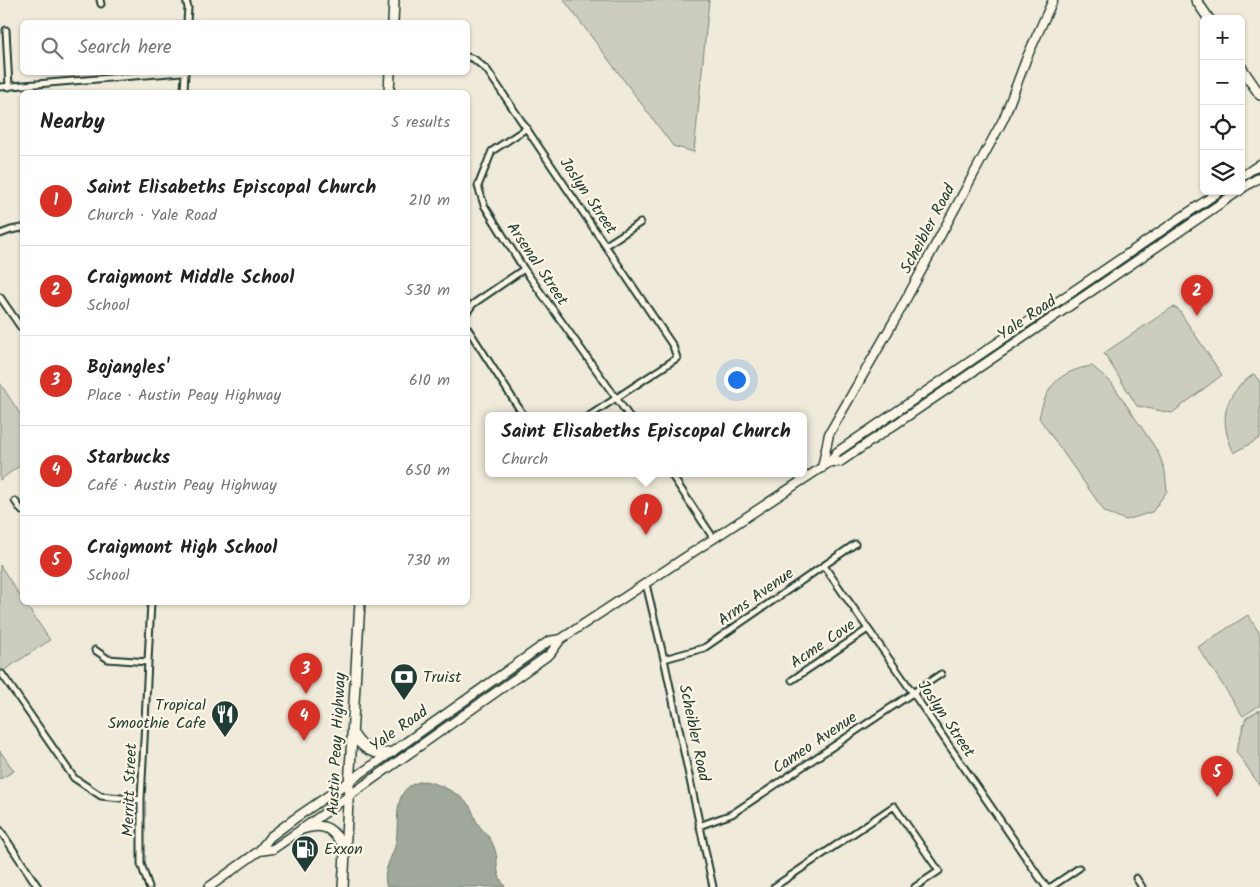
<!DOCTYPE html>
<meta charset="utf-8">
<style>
:root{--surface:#fff;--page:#f6f6f6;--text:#222;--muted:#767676;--line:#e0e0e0;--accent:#d93025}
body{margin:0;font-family:Kalam,sans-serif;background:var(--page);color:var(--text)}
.controls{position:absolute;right:15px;top:15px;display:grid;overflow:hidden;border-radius:8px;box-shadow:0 1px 4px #0004}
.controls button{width:45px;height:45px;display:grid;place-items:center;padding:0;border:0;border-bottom:1px solid var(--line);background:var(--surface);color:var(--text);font:25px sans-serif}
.you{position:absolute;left:736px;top:379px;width:18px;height:18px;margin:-12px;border:4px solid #fff;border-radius:50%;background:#1a73e8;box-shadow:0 0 0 8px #1a73e833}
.badge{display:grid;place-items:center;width:32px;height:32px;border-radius:50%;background:var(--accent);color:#fff;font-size:16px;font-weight:700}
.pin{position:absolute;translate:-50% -41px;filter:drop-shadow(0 1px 2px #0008)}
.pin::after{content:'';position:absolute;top:26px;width:18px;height:15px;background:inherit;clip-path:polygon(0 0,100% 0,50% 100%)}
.popup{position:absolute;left:485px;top:412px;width:322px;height:65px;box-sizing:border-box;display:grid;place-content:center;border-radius:8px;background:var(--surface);filter:drop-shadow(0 1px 4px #0005);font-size:16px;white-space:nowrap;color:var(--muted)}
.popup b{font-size:19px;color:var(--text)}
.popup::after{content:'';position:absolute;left:50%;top:100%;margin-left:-10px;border:10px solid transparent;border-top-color:var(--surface)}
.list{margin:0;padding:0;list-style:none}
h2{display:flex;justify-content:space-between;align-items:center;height:65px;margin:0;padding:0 20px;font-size:21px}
h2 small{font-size:16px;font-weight:400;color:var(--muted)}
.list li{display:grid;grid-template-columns:32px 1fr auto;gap:15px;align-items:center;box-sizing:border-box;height:90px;padding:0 20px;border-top:1px solid var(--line)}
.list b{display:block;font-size:19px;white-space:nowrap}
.list p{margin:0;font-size:16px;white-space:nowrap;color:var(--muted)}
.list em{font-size:16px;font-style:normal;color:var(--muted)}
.icon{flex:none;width:28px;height:28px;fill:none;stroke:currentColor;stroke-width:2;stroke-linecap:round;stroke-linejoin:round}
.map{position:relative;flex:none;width:1260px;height:887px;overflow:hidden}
.search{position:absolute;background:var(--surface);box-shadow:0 1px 4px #0004;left:20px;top:20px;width:450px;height:55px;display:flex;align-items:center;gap:12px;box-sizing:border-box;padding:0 18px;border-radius:8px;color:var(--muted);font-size:19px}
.panel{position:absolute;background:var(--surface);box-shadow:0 1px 4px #0004;left:20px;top:90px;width:450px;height:515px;border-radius:8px}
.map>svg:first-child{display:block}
.green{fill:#cccdbf;stroke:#76857a}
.water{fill:#9fa89a;stroke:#6c7d71}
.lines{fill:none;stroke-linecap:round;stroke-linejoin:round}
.street-casing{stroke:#1f3d34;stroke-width:9}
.secondary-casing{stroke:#1f3d34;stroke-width:11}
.primary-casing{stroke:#1f3d34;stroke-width:12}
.street{stroke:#fcf5e5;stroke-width:5}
.secondary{stroke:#fcf5e5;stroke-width:8}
.primary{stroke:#fcf5e5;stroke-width:9}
.labels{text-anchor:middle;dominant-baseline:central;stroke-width:4.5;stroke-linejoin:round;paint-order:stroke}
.street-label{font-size:16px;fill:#1f3d34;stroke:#fcf5e5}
.poi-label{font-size:16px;fill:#1f3d34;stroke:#fcf5e5;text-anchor:start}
</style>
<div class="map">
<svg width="1260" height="887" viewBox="0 0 1260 887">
<rect width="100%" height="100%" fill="#efeada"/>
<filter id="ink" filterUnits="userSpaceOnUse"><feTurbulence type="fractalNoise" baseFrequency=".02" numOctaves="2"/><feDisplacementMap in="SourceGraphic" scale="10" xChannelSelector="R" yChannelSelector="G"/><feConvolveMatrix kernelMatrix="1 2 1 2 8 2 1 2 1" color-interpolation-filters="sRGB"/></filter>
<g filter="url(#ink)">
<path class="green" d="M564,0H709L694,152L673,146Z
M1173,307L1178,309L1222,375L1172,413L1137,406L1104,353Z
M1092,366L1111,382L1158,452L1165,471L1167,491L1152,512L1126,520L1105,512L1039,418C1046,386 1059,371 1092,366Z
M1254,374L1260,382V438L1234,453C1218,420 1223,395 1254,374Z
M0,383L22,417V464L0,480Z
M0,565L22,599V602L25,603L50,640L0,673Z
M1248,615L1260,634V705L1243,716L1198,647Z
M1260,710V786L1236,751L1246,718Z
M0,751L14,771L0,779Z"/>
<path class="water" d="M424,781C438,783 459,793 468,804C473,809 474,818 478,824C483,832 491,837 494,847C500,862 493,869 505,887H387C381,870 393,858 396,842C400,819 390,786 424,781Z"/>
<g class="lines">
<g class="street-casing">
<path id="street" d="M100,0L101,4
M186,0L188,8L187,22
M6,30L9,87
M468,57L474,59L487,70L673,346L677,358L589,416
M0,87L182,72
M184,92L185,72
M527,128L492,151L478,186L484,205L524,269L629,416
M0,234L11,230L22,228
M606,245L640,223
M0,297L22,329
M468,311L473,304L524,269
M468,329L524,416
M671,474L714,539
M15,501L22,511
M824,566L913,693L1046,887
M646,584L664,659L713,887
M95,650L108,659L148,662
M664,659L704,648L855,544
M2,674L74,778L101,796L141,800
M792,680L868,629
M699,826L732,814L941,674
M0,830L38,887
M1136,878L1142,887
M149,887L141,864V800L151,602
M774,887L894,806L939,871L915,887
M1051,887L1079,868"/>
</g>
<g class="secondary-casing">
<path id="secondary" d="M1241,177L1260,164
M1241,189L1260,177
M830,462H840L1239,191
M822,468L829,434L898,314L1004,118L1027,57L1053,0
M259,851L273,849L302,829L550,654L561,639L830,462L837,452L1220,191
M209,887L259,851L270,837L294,819L392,752L549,641L561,639"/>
</g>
<g class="primary-casing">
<path id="primary" d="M1196,0L1209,19
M393,22L394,0
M1241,67L1260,95
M389,92L390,72
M353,734C362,748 374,757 392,752
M302,829C326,821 333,830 346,849
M343,887L360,602"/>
</g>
<use href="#street" class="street"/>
<use href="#secondary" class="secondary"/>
<use href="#primary" class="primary"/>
</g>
</g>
<defs>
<g id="bank-pin" transform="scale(1.4375)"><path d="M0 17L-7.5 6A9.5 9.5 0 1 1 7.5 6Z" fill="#1f3d34" stroke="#fcf5e5"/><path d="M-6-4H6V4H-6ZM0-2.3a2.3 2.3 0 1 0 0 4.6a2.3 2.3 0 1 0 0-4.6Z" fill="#fff"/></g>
<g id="restaurant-pin" transform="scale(1.4375)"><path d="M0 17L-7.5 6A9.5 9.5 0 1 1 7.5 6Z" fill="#1f3d34" stroke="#fcf5e5"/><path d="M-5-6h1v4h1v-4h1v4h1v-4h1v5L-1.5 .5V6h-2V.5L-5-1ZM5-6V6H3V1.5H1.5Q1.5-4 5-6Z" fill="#fff"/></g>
<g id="fuel-pin" transform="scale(1.4375)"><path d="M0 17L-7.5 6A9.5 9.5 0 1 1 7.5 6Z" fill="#1f3d34" stroke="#fcf5e5"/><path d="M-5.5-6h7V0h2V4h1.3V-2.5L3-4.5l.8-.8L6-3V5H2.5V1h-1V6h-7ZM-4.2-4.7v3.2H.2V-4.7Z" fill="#fff"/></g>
</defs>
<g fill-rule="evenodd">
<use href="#bank-pin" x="404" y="677"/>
<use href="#restaurant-pin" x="225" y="714"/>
<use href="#fuel-pin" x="305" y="849"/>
</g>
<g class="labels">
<g class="street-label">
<text transform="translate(588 196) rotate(56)">Joslyn Street</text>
<text transform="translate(928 229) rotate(-62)">Scheibler Road</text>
<text transform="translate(537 264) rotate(56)">Arsenal Street</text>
<text transform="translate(1027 318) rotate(-34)">Yale Road</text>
<text transform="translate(756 597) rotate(-35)">Arms Avenue</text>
<text transform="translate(823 644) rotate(-34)">Acme Cove</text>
<text transform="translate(946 719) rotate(56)">Joslyn Street</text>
<text transform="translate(399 729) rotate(-35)">Yale Road</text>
<text transform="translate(694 733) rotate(78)">Scheibler Road</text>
<text transform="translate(815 743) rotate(-34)">Cameo Avenue</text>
<text transform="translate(337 744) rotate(-87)">Austin Peay Highway</text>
<text transform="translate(130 790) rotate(-88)">Merritt Street</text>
</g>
<g class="poi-label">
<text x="423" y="677">Truist</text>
<text x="206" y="705" text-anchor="end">Tropical<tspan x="206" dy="18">Smoothie Cafe</tspan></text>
<text x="324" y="849">Exxon</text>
</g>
</g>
</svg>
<div class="controls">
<button>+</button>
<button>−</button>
<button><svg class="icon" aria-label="locate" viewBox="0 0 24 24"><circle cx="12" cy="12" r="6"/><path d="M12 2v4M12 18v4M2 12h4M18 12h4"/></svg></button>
<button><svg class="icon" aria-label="layers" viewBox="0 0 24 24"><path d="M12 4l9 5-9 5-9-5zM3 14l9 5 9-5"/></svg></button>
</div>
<div class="you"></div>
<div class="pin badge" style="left:646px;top:535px">1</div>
<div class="popup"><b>Saint Elisabeths Episcopal Church</b>Church</div>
<div class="pin badge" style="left:1197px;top:316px">2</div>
<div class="pin badge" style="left:306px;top:694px">3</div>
<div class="pin badge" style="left:304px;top:741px">4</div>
<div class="pin badge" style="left:1217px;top:797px">5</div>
<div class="search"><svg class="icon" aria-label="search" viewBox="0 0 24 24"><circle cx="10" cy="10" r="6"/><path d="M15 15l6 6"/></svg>Search here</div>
<section class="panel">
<h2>Nearby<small>5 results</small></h2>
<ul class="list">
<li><span class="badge">1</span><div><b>Saint Elisabeths Episcopal Church</b><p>Church · Yale Road</p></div><em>210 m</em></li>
<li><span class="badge">2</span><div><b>Craigmont Middle School</b><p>School</p></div><em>530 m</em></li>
<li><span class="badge">3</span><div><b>Bojangles'</b><p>Place · Austin Peay Highway</p></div><em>610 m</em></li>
<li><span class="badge">4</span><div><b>Starbucks</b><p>Café · Austin Peay Highway</p></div><em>650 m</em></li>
<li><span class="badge">5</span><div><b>Craigmont High School</b><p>School</p></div><em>730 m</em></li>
</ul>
</section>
</div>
